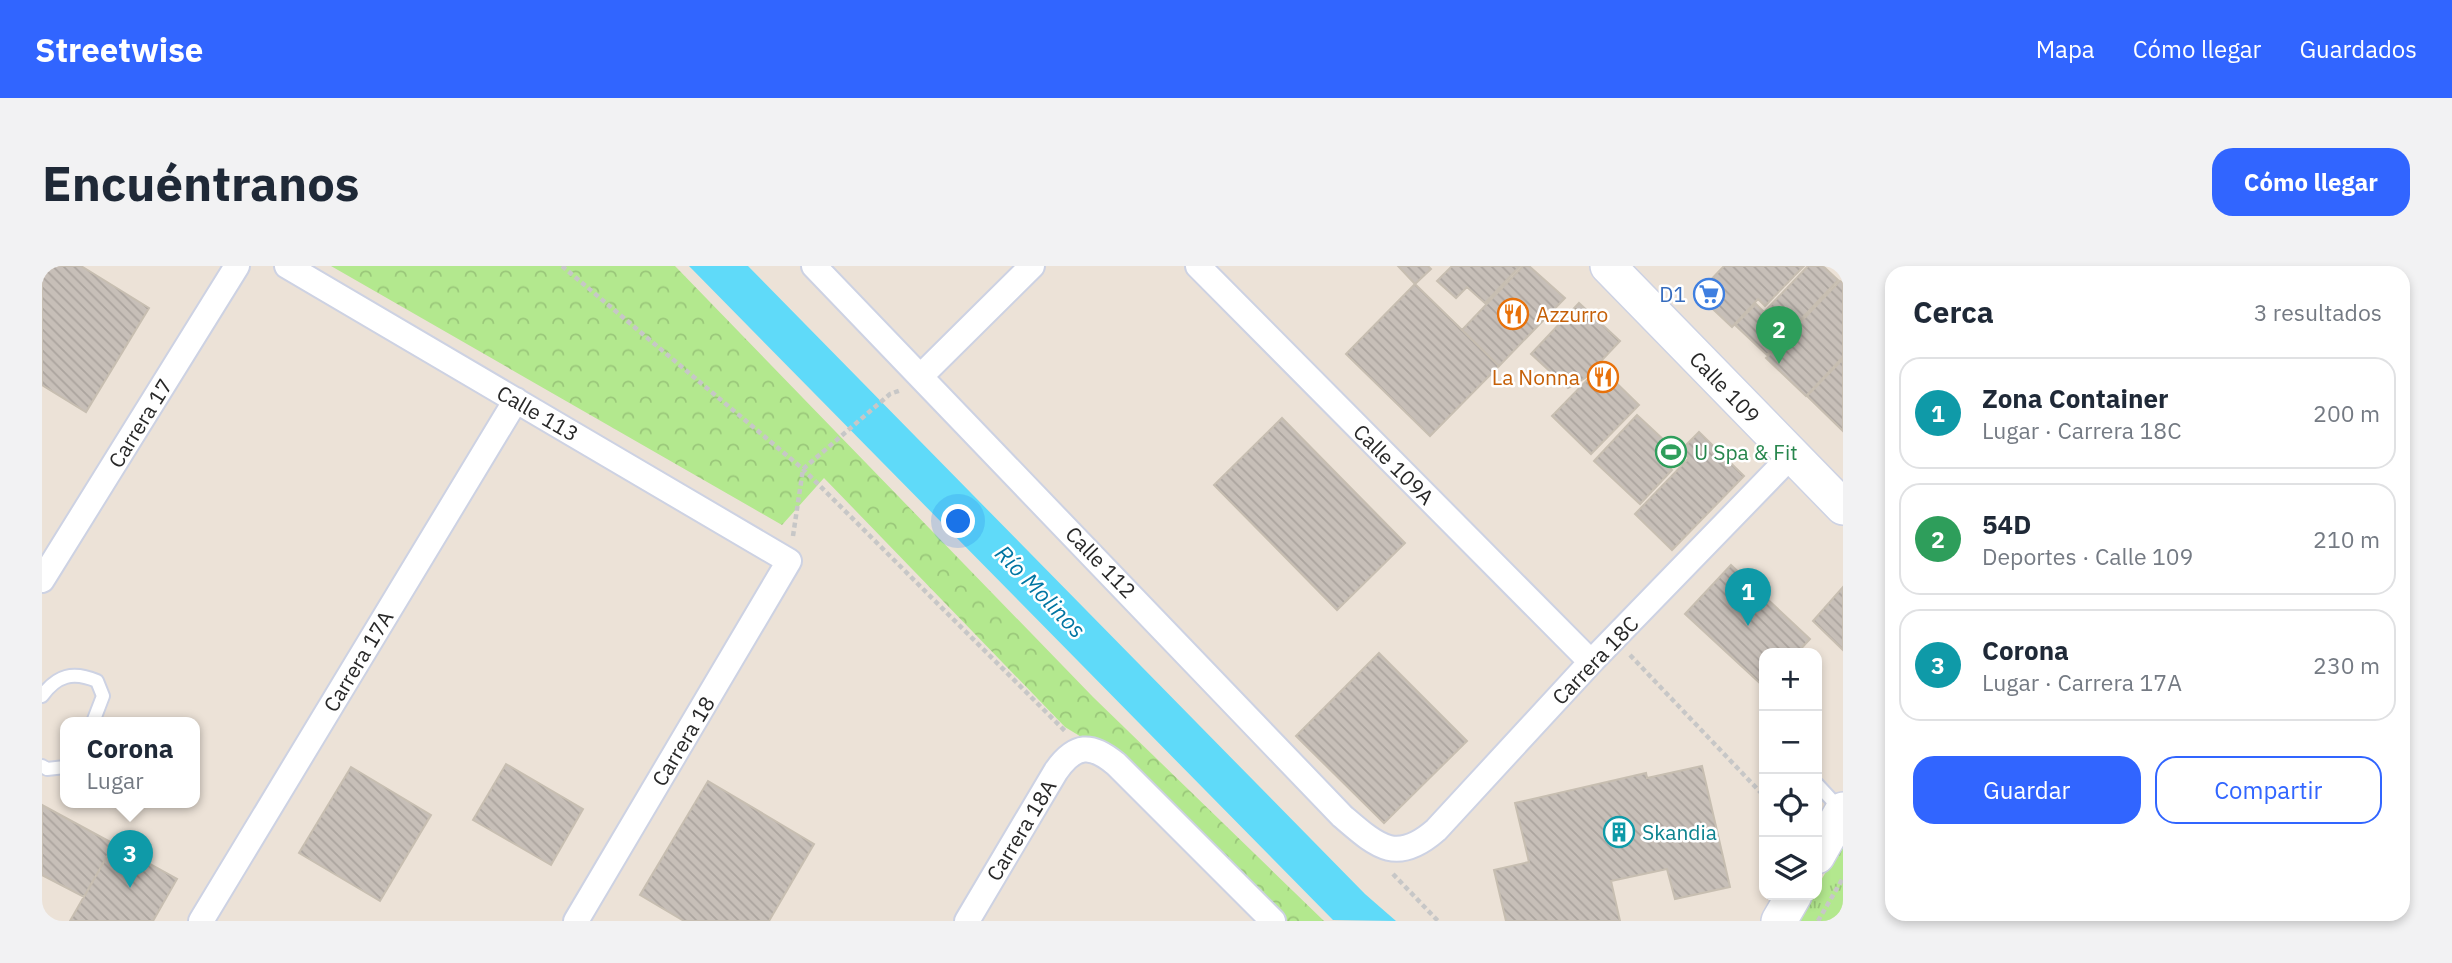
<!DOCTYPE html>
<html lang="es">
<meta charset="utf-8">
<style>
:root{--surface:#fff;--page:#f2f2f3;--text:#1f2937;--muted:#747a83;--line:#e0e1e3;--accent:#3165ff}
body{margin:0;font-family:"IBM Plex Sans",sans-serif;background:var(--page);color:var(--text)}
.controls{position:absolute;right:21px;bottom:21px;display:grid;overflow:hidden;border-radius:14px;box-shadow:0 4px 10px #0003}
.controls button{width:63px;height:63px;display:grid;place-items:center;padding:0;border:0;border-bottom:2px solid var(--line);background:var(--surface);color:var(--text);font:35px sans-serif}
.you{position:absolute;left:917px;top:256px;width:24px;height:24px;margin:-18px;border:5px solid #fff;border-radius:50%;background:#1a73e8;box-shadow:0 0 0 10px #1a73e833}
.badge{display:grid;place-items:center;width:46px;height:46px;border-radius:50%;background:var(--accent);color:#fff;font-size:23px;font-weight:700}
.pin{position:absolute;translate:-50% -58px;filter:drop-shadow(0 2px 4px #0008)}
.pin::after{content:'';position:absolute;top:37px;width:24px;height:21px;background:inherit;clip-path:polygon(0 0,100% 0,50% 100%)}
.popup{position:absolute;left:18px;top:451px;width:140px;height:91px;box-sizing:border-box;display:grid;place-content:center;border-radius:14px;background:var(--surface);filter:drop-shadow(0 2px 5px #0005);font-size:23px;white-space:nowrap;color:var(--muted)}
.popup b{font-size:26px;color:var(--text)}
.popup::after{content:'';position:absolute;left:50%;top:100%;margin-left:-14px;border:14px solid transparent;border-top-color:var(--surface)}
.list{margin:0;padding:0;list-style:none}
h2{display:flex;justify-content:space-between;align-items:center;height:91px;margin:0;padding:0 28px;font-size:30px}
h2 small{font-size:23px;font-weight:400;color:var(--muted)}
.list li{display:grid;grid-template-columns:46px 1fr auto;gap:21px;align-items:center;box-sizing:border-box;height:112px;margin:0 14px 14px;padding:0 14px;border:2px solid var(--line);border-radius:21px}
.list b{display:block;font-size:26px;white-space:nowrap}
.list p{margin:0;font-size:23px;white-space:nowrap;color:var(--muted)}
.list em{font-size:23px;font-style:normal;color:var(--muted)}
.actions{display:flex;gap:14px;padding:21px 28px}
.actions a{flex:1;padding:16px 0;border:2px solid var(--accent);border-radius:21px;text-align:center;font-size:24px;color:var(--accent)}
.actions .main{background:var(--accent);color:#fff}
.icon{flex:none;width:38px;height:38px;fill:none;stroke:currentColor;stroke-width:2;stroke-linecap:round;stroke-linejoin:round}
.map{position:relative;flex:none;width:1801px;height:655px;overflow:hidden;border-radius:21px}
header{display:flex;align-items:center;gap:42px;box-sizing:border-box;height:98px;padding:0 35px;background:var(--accent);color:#fff}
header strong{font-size:33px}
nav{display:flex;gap:38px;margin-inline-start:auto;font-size:24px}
.intro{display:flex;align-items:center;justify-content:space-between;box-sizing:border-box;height:168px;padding:0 42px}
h1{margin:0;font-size:49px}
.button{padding:18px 32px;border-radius:21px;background:var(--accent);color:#fff;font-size:24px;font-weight:700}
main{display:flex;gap:42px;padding:0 42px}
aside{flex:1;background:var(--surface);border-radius:21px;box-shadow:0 4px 10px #0003}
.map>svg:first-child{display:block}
.grass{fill:url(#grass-tufts)}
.park{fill:url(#park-crowns)}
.water{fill:#5fdaf9}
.building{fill:url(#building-back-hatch);stroke:#c7beb1;stroke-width:2}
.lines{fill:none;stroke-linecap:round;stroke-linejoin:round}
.lane-casing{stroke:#cdd2e3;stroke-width:16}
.street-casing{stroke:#cdd2e3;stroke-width:28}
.secondary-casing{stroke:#cdd2e3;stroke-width:38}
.path{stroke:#c7c7c7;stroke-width:4.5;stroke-dasharray:5 3.5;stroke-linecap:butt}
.lane{stroke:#fff;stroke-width:12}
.street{stroke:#fff;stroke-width:24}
.secondary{stroke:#fff;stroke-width:35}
.labels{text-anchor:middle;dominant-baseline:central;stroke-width:5;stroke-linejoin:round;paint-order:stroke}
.shop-label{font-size:21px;fill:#366cbe;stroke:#fff;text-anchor:end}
.food-label{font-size:21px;fill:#c56008;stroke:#fff;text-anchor:start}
.street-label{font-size:21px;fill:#282828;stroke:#fff}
.leisure-label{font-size:21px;fill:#27864d;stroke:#fff;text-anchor:start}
.culture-label{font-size:21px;fill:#0d838f;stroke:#fff;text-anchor:start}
.water-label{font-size:23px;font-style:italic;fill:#0175a2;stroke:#fff}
</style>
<header>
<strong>Streetwise</strong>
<nav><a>Mapa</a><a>Cómo llegar</a><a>Guardados</a></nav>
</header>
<div class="intro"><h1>Encuéntranos</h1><a class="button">Cómo llegar</a></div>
<main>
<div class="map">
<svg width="1801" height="655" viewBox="0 0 1801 655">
<defs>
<pattern id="grass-tufts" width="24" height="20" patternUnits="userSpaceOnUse" patternTransform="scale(1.75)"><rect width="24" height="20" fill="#b3e88e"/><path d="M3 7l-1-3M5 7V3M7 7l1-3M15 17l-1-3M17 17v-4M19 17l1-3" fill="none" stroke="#9ac77a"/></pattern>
<pattern id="park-crowns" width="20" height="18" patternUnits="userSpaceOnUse" patternTransform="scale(1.75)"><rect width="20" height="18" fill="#b3e88e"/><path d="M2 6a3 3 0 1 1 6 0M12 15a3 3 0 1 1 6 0" fill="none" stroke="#9ac77a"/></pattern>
<pattern id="building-back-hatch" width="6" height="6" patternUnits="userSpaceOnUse" patternTransform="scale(1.75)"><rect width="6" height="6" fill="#c7bfb8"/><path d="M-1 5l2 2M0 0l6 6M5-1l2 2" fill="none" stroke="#aba49e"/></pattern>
</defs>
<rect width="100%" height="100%" fill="#ece2d7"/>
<path class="grass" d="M1801,577V649L1797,655H1754L1770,629H1775V621Z"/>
<path class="park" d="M289,0H633L1051,431L1282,655H1242L1067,488L1023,461L782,212L740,259Z"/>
<path class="water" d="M647,0H706L1323,628L1354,655L1291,654Z"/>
<path class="building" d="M8,0H39L107,42L44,146L0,119V13Z
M1356,0H1386L1389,3L1373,18Z
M1410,0H1478L1443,37L1425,21L1414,32L1395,15Z
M1481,0H1487L1523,32L1457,100L1420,64Z
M1682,0H1762L1723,40L1716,33L1690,61L1658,31L1661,22Z
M1766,0H1781L1796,14L1725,89L1693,59L1714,38L1722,46Z
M1798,15L1801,17V91L1764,130L1724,92Z
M1373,18L1457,100L1388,170L1304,88Z
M1537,37L1578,75L1543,112L1526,122L1489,88Z
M1801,93V165L1765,130Z
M1558,101L1597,139L1549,188L1510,150Z
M1595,149L1638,189L1627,201L1630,204L1598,238L1552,195Z
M1240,152L1363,277L1295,344L1172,219Z
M1657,166L1702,210L1630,284L1593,248L1647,192L1639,184Z
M1689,299L1768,373L1755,387H1722V421L1643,348Z
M1801,321V384L1771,355Z
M1337,387L1425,475L1342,557L1254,470Z
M464,498L541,543L509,599L431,554Z
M1660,500L1688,621L1633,633L1625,603L1569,615L1578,655H1464L1452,604L1487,596L1473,537L1604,507L1605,512Z
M309,501L389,549L338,635L257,587Z
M666,515L772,578L727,655H642L598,629Z
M0,539L72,578L42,631L0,609Z
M72,578L135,613L111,655H28Z"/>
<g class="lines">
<g class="lane-casing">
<path id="lane" d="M0,430C15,409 31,405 55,415L61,430L51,456
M0,500L5,503L23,501
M1775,518L1800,545"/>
</g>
<g class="street-casing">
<path id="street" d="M245,0L747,295L534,655
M772,0L1300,550C1335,580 1354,599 1394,564L1549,396L1749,190
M1156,0L1549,396
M880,109L990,0
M0,314L195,0
M159,655L474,134
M925,655L1014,505C1033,478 1049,477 1074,498L1231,655"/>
</g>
<g class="secondary-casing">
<path id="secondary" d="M1566,0L1801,241
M1775,590L1801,544
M1737,655L1752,629"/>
</g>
<path class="path" d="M520,0L761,203L1023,465
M751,270L761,203L848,128L859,124
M1588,389L1722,530
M1351,608L1396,655
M1776,655L1801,612"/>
<use href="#lane" class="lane"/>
<use href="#street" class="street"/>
<use href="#secondary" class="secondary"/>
</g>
<defs>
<g id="supermarket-ring" transform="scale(1.575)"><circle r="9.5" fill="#fff" stroke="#3f7fe0" stroke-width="1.5"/><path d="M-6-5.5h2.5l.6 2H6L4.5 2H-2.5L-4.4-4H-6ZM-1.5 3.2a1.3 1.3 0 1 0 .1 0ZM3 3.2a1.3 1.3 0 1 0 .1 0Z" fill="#3f7fe0"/></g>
<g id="restaurant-ring" transform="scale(1.575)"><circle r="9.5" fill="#fff" stroke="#e8710a" stroke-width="1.5"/><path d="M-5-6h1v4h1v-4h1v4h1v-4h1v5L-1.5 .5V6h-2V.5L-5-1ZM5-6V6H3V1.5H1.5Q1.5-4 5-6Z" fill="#e8710a"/></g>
<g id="stadium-ring" transform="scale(1.575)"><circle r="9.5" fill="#fff" stroke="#2e9e5b" stroke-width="1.5"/><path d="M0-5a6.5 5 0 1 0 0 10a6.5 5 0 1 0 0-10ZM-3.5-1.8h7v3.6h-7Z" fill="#2e9e5b"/></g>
<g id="building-ring" transform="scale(1.575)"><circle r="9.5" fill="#fff" stroke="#0f9aa8" stroke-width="1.5"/><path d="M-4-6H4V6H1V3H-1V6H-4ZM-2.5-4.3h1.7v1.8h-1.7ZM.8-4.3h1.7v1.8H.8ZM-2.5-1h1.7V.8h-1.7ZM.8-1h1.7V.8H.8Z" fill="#0f9aa8"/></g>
</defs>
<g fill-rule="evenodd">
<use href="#supermarket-ring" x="1667" y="28"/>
<use href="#restaurant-ring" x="1471" y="48"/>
<use href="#restaurant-ring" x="1561" y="111"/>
<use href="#stadium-ring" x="1629" y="186"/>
<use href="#building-ring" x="1577" y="566"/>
</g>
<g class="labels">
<g class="shop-label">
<text x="1644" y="28">D1</text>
</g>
<g class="food-label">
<text x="1494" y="48">Azzurro</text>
<text x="1538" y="111" text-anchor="end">La Nonna</text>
</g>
<g class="street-label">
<text transform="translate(1683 121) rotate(46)">Calle 109</text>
<text transform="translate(496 147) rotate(30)">Calle 113</text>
<text transform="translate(98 157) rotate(-58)">Carrera 17</text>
<text transform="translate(1352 198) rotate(45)">Calle 109A</text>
<text transform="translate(1059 296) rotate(46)">Calle 112</text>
<text transform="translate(1553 394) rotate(-46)">Carrera 18C</text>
<text transform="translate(316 395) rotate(-59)">Carrera 17A</text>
<text transform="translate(641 475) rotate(-59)">Carrera 18</text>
<text transform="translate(979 564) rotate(-59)">Carrera 18A</text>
</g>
<g class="leisure-label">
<text x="1652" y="186">U Spa &amp; Fit</text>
</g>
<g class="culture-label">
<text x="1600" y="566">Skandia</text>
</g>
<g class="water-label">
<text transform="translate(999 325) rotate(46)">Río Molinos</text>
</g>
</g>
</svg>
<div class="controls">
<button>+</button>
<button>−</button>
<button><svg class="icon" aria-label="locate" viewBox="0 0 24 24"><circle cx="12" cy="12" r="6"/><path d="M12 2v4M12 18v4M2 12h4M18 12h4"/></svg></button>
<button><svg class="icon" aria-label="layers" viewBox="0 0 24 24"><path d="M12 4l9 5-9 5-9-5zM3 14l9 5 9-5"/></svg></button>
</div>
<div class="you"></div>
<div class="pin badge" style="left:1706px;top:360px;background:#0f9aa8">1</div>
<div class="pin badge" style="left:1737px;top:98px;background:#2e9e5b">2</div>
<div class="pin badge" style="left:88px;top:622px;background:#0f9aa8">3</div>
<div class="popup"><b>Corona</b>Lugar</div>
</div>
<aside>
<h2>Cerca<small>3 resultados</small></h2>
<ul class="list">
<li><span class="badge" style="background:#0f9aa8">1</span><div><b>Zona Container</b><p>Lugar · Carrera 18C</p></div><em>200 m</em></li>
<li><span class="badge" style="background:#2e9e5b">2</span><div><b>54D</b><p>Deportes · Calle 109</p></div><em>210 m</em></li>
<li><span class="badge" style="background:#0f9aa8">3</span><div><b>Corona</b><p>Lugar · Carrera 17A</p></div><em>230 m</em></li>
</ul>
<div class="actions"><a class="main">Guardar</a><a>Compartir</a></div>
</aside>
</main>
